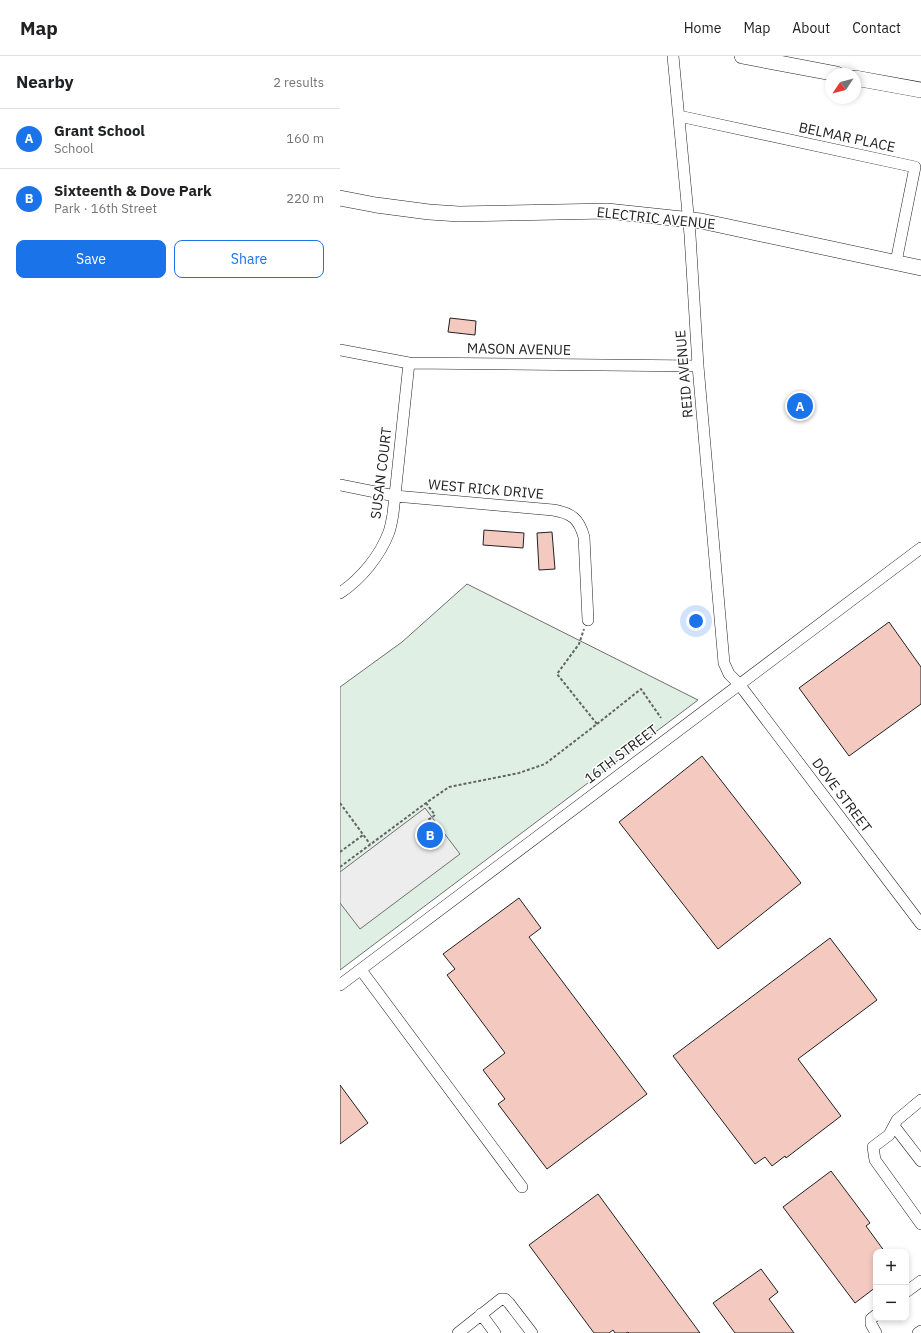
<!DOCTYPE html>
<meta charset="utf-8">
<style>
:root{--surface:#fff;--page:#f6f6f6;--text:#202124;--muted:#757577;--line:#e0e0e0;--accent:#1a73e8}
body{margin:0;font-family:"IBM Plex Sans",sans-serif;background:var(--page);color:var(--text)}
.controls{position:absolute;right:12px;bottom:12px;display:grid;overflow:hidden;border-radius:8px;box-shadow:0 2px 6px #0003}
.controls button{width:36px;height:36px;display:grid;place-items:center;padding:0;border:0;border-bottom:1px solid var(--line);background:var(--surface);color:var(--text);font:20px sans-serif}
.compass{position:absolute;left:485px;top:12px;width:36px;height:36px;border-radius:50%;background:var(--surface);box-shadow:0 2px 6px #0003;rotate:235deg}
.you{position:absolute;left:356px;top:565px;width:14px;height:14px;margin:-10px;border:3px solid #fff;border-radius:50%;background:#1a73e8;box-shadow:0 0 0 6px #1a73e833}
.badge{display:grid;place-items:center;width:26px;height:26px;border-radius:50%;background:var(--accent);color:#fff;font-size:13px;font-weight:700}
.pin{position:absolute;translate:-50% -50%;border:2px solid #fff;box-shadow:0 1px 4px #0006}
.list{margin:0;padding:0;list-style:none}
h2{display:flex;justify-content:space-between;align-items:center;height:52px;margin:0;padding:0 16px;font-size:17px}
h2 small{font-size:13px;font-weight:400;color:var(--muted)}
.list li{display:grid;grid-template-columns:26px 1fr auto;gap:12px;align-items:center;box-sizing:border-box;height:60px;padding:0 16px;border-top:1px solid var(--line)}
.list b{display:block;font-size:15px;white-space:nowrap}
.list p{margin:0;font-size:13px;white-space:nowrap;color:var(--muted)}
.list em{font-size:13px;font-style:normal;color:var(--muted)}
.actions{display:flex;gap:8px;padding:12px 16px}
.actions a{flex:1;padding:9px 0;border:1px solid var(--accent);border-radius:8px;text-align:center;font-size:14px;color:var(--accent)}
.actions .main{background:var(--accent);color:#fff}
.map{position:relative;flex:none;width:581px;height:1277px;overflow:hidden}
header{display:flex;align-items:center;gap:24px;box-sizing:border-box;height:56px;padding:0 20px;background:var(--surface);border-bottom:1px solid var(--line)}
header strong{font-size:19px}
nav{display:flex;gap:22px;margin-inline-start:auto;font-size:14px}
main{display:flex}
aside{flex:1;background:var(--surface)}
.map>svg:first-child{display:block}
.green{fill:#e0efe3;stroke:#6f6f6f}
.parking{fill:#ededed;stroke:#6f6f6f}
.building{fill:#f3c9c0;stroke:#222}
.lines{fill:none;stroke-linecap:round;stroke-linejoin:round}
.minor-casing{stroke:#222;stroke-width:12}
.major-casing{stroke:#222;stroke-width:16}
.path{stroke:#646464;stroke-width:2;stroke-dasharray:3 2;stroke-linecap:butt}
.minor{stroke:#fff;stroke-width:11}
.major{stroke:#fff;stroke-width:15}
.labels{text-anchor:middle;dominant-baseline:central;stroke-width:3;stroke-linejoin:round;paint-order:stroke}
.street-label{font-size:14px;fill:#222;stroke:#fff}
</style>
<header>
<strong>Map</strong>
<nav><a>Home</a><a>Map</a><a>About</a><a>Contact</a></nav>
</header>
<main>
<aside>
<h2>Nearby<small>2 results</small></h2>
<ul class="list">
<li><span class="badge">A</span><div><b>Grant School</b><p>School</p></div><em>160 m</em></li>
<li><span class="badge">B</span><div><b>Sixteenth &amp; Dove Park</b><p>Park · 16th Street</p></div><em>220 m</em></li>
</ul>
<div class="actions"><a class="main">Save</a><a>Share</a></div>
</aside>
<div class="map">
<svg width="581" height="1277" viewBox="0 0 581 1277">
<rect width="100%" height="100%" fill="#fff"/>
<path class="green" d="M127,528L358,644L0,914V631L62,586Z"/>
<path class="parking" d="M85,752L120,798L20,873L0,847V816Z"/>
<path class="building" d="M110,262L136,265L135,279L108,276Z
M144,474L184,477L183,492L143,489Z
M212,476L215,513L199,514L197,477Z
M549,566L581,611V648L509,700L459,632Z
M362,700L461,827L378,893L279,766Z
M179,842L201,872L189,881L307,1038L207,1113L158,1048L165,1043L143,1014L165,997L107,919L115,913L103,898Z
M490,882L537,944L458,1003L501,1060L446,1102L445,1100L432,1110L425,1101L415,1108L333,1000Z
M0,1029L28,1067L0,1088Z
M491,1115L530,1167L526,1170L545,1196H536V1231L515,1247L443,1151Z
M258,1138L360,1277H289L288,1276L286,1277H275L273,1274L269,1277H254L189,1189Z
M421,1213L438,1236L429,1243L454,1277H395L373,1247Z"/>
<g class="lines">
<g class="minor-casing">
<path id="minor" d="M333,0L350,179L358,310L384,607L389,618L399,628L581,868
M339,60L575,111L556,206
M0,294L69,307L358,310
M0,429L55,440L213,454C232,457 239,463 244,481L248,564
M0,537C21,523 40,500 49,476C51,470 52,464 53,458L69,307
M21,914L182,1131
M0,929L581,492
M581,1044L557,1064L549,1079L533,1091L535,1104L581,1168
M554,1070L581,1105
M566,1236L581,1225
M141,1258L155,1277
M536,1259L531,1263V1268L536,1277
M118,1277L161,1243H165L169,1247L192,1277
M578,1277L581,1275"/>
</g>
<g class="major-casing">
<path id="major" d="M402,0L497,18
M515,22L581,34
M0,142L36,149L89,156L119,158L267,155L361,165L581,212"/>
</g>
<path class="path" d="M257,668L301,633L321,662
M0,747L30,788
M86,747L95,759L88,764
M0,796L23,779
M0,811L86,747L109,731L179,717L205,708L257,668L217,618L239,588L244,573"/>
<use href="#minor" class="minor"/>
<use href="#major" class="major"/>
</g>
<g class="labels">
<g class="street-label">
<text transform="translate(507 81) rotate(12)">BELMAR PLACE</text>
<text transform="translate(316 162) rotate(6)">ELECTRIC AVENUE</text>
<text transform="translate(179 293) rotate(1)">MASON AVENUE</text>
<text transform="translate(344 318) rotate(-95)">REID AVENUE</text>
<text transform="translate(41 417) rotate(-83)">SUSAN COURT</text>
<text transform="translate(146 433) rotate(5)">WEST RICK DRIVE</text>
<text transform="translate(281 698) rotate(-37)">16TH STREET</text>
<text transform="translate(502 739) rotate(53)">DOVE STREET</text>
</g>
</g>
</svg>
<div class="controls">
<button>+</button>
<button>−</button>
</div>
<svg class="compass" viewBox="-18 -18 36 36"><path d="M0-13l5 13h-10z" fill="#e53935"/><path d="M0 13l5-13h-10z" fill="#757577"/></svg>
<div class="you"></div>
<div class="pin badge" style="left:460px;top:350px">A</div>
<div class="pin badge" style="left:90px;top:779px">B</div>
</div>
</main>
